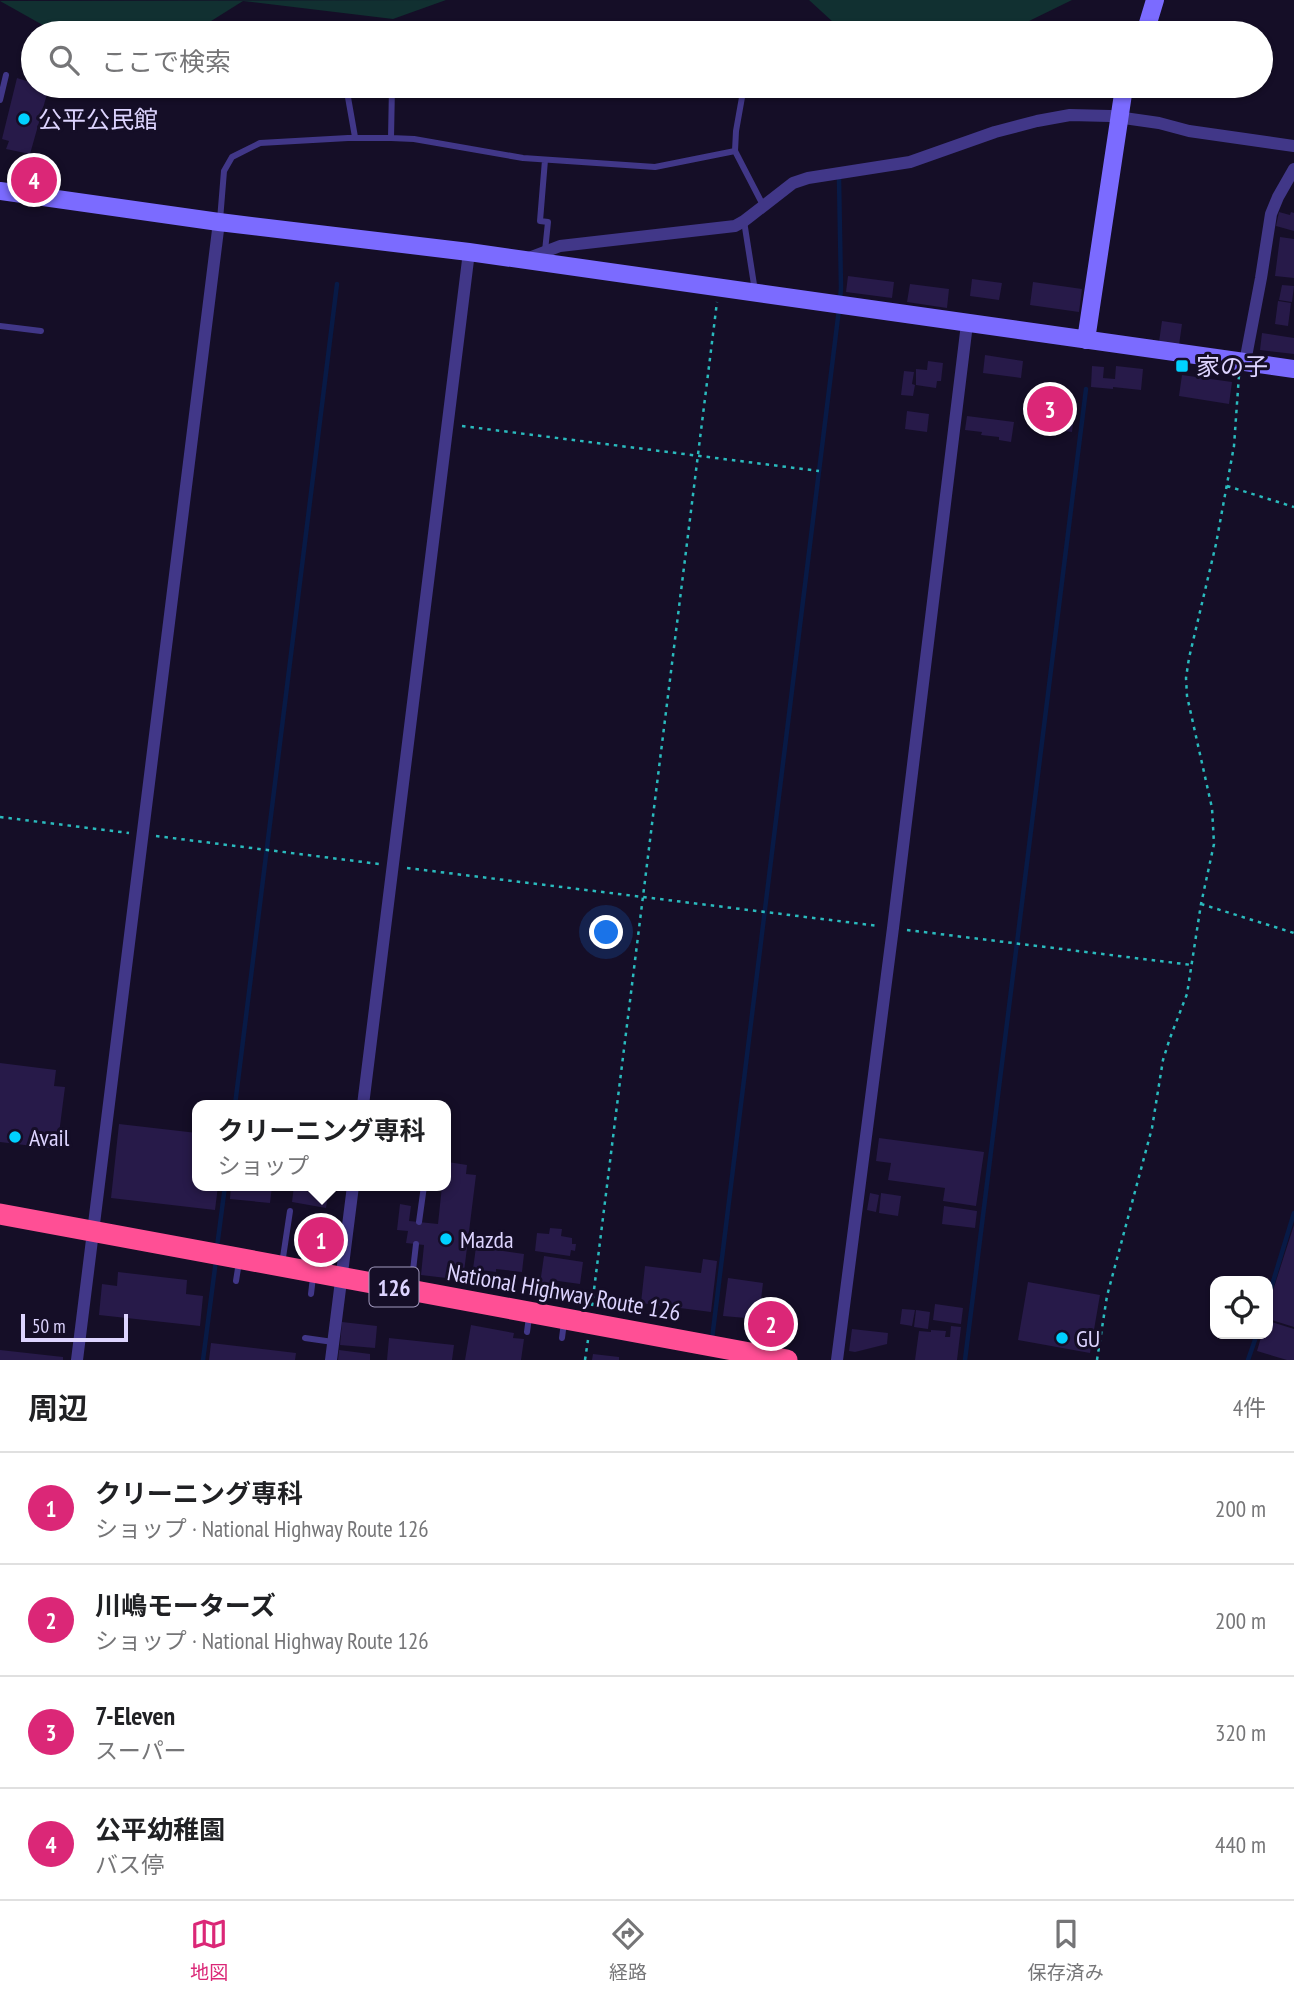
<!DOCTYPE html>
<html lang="ja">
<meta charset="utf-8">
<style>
:root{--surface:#fff;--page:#f2f2f2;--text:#202124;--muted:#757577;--line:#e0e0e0;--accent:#db2777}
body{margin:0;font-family:"PT Sans Narrow","Noto Sans JP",sans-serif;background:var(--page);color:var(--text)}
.controls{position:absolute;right:21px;bottom:21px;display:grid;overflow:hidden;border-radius:14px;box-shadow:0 2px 5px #0004}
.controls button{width:63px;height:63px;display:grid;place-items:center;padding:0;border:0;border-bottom:2px solid var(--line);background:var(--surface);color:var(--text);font:35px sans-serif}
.scale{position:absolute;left:21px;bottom:18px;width:107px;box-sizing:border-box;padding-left:7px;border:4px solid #ddd4ff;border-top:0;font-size:19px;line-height:24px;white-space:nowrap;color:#ddd4ff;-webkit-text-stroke:5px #150e27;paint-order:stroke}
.you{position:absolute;left:607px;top:933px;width:24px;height:24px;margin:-18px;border:5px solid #fff;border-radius:50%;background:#1a73e8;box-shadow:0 0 0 10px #1a73e833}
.badge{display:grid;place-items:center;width:46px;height:46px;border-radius:50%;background:var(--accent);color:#fff;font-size:23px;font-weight:700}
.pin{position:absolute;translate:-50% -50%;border:4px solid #fff;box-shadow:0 2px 7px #0006}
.popup{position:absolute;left:192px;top:1100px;width:259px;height:91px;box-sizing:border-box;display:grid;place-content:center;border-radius:14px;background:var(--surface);filter:drop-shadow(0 2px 5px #0005);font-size:23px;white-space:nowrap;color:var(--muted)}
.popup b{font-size:26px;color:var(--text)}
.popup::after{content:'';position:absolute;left:50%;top:100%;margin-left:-14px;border:14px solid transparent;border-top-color:var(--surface)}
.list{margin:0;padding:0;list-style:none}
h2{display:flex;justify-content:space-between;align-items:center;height:91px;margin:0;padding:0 28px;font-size:30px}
h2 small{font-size:23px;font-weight:400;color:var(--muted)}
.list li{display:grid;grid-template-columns:46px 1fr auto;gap:21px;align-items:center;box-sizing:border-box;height:112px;padding:0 28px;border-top:2px solid var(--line)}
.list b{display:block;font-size:26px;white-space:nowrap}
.list p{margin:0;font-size:23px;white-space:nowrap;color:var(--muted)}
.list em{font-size:23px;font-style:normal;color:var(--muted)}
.icon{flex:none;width:38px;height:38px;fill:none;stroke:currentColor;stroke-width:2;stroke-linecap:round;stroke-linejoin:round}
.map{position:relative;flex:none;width:1294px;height:1360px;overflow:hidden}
.search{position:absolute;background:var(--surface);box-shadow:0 2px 5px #0004;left:21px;right:21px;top:21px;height:77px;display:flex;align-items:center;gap:18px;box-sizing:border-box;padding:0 24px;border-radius:38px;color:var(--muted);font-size:26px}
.sheet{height:539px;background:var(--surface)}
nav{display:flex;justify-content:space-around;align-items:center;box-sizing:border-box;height:98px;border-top:2px solid var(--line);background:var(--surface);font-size:19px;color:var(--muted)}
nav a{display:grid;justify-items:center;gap:4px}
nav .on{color:var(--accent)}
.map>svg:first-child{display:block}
.green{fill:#113031}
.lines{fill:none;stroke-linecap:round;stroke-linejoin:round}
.stream{stroke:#081a46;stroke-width:4.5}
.building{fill:#271a49}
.path{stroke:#2ababd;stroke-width:2.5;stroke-dasharray:3.5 5;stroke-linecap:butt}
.lane{stroke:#413788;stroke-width:6}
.street{stroke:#413788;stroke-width:12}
.secondary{stroke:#7b6bff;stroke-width:18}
.highway{stroke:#ff4f95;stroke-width:21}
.poi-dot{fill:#00d1ff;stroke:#150e27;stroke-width:2.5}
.labels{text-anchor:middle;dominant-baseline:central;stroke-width:6;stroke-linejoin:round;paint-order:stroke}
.shield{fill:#150e27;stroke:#a199be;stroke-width:2}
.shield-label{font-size:23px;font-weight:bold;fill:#ddd4ff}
.poi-label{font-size:24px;fill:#ddd4ff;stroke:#150e27;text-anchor:start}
.street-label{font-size:24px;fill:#ddd4ff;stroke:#150e27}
</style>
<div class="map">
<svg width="1294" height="1360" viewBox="0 0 1294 1360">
<rect width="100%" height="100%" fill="#150e27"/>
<path class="green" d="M446,0L393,19L243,1L192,33H57L0,1Z
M809,0H1072L1029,21L833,22Z"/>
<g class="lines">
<path class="stream" d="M839,179L841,288L840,300
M235,1105L337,284
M217,1247L225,1186
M1268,1298L1294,1213
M712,1339L839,309
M203,1360L216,1260
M965,1360L1086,389
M1248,1360L1257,1334"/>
</g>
<path class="building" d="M17,78L33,83V86L49,87L30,154L6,149L9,141L2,139Z
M1279,212L1290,215L1291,212L1294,213V231L1276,226Z
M1280,237L1294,239V278L1275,276Z
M848,276L894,282L892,298L846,292Z
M972,279L1002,283L999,300L970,296Z
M1033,282L1082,289L1079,312L1030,305Z
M910,284L949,289L947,308L907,302Z
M1282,285L1294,286L1292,302L1279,300Z
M1278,301L1291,303L1288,326L1275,324Z
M1162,321L1182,324L1179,345L1159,342Z
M1262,333L1294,338V354L1260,350Z
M985,355L1023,361L1021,378L983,373Z
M928,361L943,363L941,381H937L936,388L916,385V369L927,370Z
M1092,366L1104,367L1103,378L1115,379L1116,366L1143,369L1141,390L1113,387V389L1091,387Z
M904,371L914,372L912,384L915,385L913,396L901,395Z
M1182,375L1232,382L1229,404L1179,396Z
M1032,402L1075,408L1072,432L1029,426Z
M907,411L929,414L927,432L905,429Z
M967,416L1014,422L1011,442L999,440V437L981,435L982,432L965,430Z
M0,1063L56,1070L54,1086L65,1087L57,1149L0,1142Z
M119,1124L197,1133V1186H218L215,1210L111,1198Z
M879,1138L984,1152L976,1206L943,1201L945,1188L888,1180L891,1163L876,1161Z
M448,1162L467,1165L466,1174L476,1175L463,1280L421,1275L424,1245L406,1243L408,1231L397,1230L400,1204L411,1206L409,1221L438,1224L442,1186H445V1171H447Z
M231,1186H272L270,1203L230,1199Z
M294,1186L329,1187L326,1208L292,1202Z
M870,1193L879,1195L876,1212L867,1210Z
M881,1193L901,1196L898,1216L879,1213Z
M944,1206L977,1211L975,1228L942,1224Z
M320,1220L340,1224L335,1253L315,1250Z
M1294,1225V1327L1268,1319V1306Z
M550,1228L562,1229L561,1236L572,1238V1244H576L575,1251L571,1250L570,1256L535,1251L537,1233L549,1234Z
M476,1247L524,1254L522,1272L496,1269V1272L473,1269Z
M544,1256L583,1262L580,1284L551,1280L550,1292L539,1291Z
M703,1259L717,1261L711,1312L641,1303L645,1266L701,1273Z
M118,1272L187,1280L186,1294L203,1296L200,1326L99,1315L102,1284L117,1286Z
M728,1278L763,1283L757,1332L744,1330L746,1318L723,1316Z
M1028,1282L1100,1295L1090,1353L1018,1340Z
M935,1304L963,1308L961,1324L933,1320Z
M762,1309L775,1310L772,1333L759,1332Z
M902,1309L915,1310L912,1326L900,1324Z
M916,1310L930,1312L928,1329L914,1327Z
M1268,1321L1294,1329V1360H1287L1257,1351L1262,1334H1268Z
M342,1322L377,1326L375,1348L340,1345Z
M471,1325L514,1333L513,1338L524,1339L521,1360H465Z
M951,1326L961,1327L957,1360H915L919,1331L931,1332V1330L946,1331L945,1337H950Z
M852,1329L888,1333L887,1344L855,1352L849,1351Z
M389,1338L454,1345L452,1360H387Z
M211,1343L296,1353L295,1360H209Z
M0,1350L63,1357V1360H0Z
M339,1350L370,1354V1360H338Z
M593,1354L619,1357V1360H592Z"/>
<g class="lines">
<path class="path" d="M462,426L819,471
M1227,486L1294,507
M0,817L129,833
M156,836L379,864
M407,868L879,926
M1201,904L1294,933
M907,930L1192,965
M592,1306L717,302
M585,1360L588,1340
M1097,1360L1107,1296L1152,1128L1163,1060L1170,1038L1187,994L1201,904L1214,844L1212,808L1187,696L1186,678L1189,658L1216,544L1234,446L1239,375"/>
<path class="lane" d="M723,27L730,33
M338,33V31L383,29L384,33
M346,86L355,137
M744,86L736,131L735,151L763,205
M0,100L6,75
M391,138L392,86
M220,220L224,171L232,157L260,143L348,138H391L414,139L523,158L655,167L735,151
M744,221L755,291
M545,251L548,222L540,221L545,160
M0,326L41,331
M419,1222L424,1186
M282,1264L290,1211
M303,1266L306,1251
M236,1281L239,1262
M411,1288L416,1244
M311,1294L313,1277
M527,1332L529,1317
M305,1338L333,1342
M562,1338L564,1322"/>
<path class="street" d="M526,259L560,246L735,226L744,221L793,183L808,178L910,162L995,132L1037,121L1070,115L1110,116L1159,123L1189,131L1294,146
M1245,362L1261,278L1271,214L1278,197L1294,169
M363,1105L469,252
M77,1360L219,222
M331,1360L353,1186
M837,1360L893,928L967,324"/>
<path class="secondary" d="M1145,33L1155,0
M0,191L219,222L469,252L1294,369
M1086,340L1123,94L1126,86"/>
<path class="highway" d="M0,1214L787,1360"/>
</g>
<g class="poi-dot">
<circle cx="24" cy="119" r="7"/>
<rect x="1175" y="359" width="14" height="14" rx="3.5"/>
<circle cx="15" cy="1137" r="7"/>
<circle cx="446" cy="1239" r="7"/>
<circle cx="1062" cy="1338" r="7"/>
</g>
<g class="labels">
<rect class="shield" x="369.5" y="1267.5" width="49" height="39" rx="5"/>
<g class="shield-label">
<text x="394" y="1287">126</text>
</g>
<g class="poi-label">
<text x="38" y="119">公平公民館</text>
<text x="1196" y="366">家の子</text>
<text x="29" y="1137">Avail</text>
<text x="460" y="1239">Mazda</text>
<text x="1076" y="1338">GU</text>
</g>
<g class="street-label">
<text transform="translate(564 1292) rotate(10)">National Highway Route 126</text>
</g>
</g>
</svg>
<div class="controls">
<button><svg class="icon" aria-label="locate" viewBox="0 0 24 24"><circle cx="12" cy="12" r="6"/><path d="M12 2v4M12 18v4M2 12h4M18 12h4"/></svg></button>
</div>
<div class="scale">50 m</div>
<div class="you"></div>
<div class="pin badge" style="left:321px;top:1240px">1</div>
<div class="popup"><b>クリーニング専科</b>ショップ</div>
<div class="pin badge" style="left:771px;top:1324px">2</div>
<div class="pin badge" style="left:1050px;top:409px">3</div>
<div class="pin badge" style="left:34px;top:180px">4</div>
<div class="search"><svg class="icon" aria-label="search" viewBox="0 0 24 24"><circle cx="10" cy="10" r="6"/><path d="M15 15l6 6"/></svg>ここで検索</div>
</div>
<section class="sheet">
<h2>周辺<small>4件</small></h2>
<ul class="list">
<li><span class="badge">1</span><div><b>クリーニング専科</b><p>ショップ · National Highway Route 126</p></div><em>200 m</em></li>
<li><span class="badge">2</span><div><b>川嶋モーターズ</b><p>ショップ · National Highway Route 126</p></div><em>200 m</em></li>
<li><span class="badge">3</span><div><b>7-Eleven</b><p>スーパー</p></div><em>320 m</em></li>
<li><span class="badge">4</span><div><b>公平幼稚園</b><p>バス停</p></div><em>440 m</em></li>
</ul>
</section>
<nav>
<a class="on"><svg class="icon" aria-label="map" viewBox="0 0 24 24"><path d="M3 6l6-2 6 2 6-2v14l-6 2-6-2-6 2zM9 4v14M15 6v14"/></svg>地図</a>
<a><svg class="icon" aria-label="directions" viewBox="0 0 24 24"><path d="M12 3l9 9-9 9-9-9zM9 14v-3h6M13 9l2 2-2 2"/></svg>経路</a>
<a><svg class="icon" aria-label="saved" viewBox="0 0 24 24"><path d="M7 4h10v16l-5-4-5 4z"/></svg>保存済み</a>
</nav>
